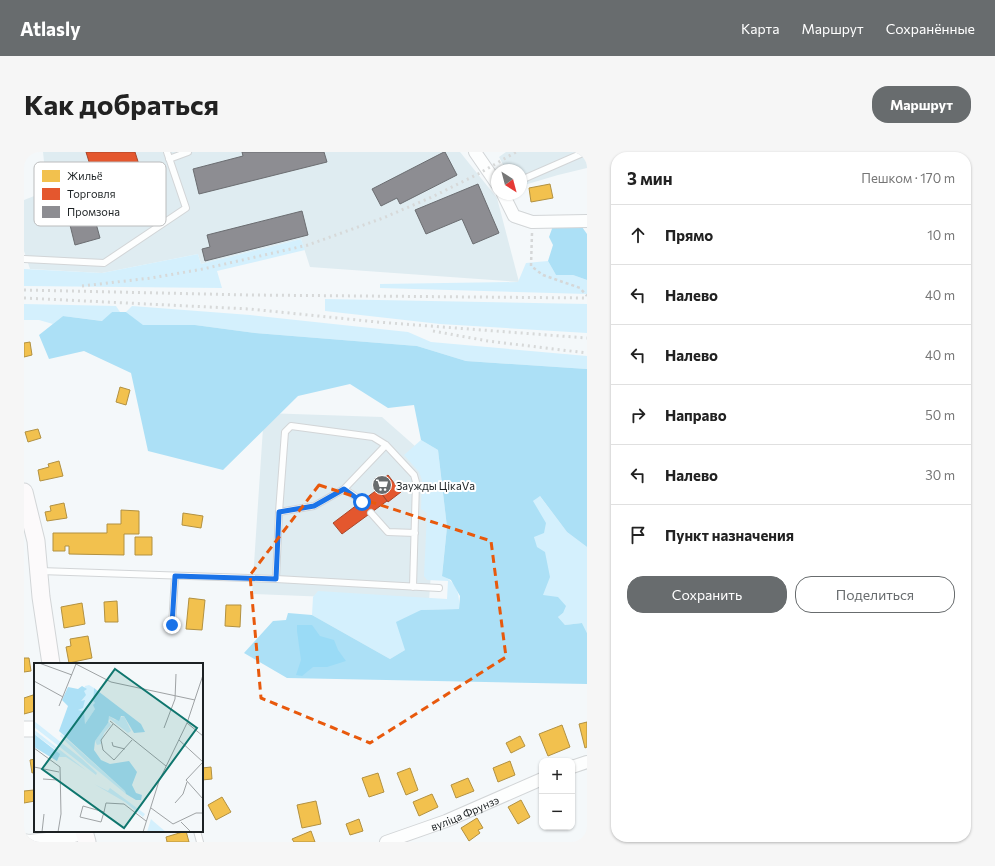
<!DOCTYPE html>
<html lang="ru">
<meta charset="utf-8">
<style>
:root{--surface:#fff;--page:#f6f6f6;--text:#222;--muted:#767676;--line:#e0e0e0;--accent:#686c6e}
body{margin:0;font-family:Commissioner,sans-serif;background:var(--page);color:var(--text)}
.controls{position:absolute;right:12px;bottom:12px;display:grid;overflow:hidden;border-radius:8px;box-shadow:0 1px 3px #0004}
.controls button{width:36px;height:36px;display:grid;place-items:center;padding:0;border:0;border-bottom:1px solid var(--line);background:var(--surface);color:var(--text);font:20px sans-serif}
.compass{position:absolute;left:467px;top:12px;width:36px;height:36px;border-radius:50%;background:var(--surface);box-shadow:0 1px 3px #0004;rotate:144deg}
.stop{position:absolute;width:12px;height:12px;margin:-9px;border:3px solid #1a73e8;border-radius:50%;background:#fff}
.stop.end{background:#1a73e8;border-color:#fff;box-shadow:0 1px 4px #0008}
.list{margin:0;padding:0;list-style:none}
h2{display:flex;justify-content:space-between;align-items:center;height:52px;margin:0;padding:0 16px;font-size:17px}
h2 small{font-size:13px;font-weight:400;color:var(--muted)}
.list li{display:grid;grid-template-columns:26px 1fr auto;gap:12px;align-items:center;box-sizing:border-box;height:60px;padding:0 16px;border-top:1px solid var(--line)}
.list b{display:block;font-size:15px;white-space:nowrap}
.list em{font-size:13px;font-style:normal;color:var(--muted)}
.actions{display:flex;gap:8px;padding:12px 16px}
.actions a{flex:1;padding:9px 0;border:1px solid var(--accent);border-radius:16px;text-align:center;font-size:14px;color:var(--accent)}
.actions .main{background:var(--accent);color:#fff}
.icon{flex:none;width:22px;height:22px;fill:none;stroke:currentColor;stroke-width:2;stroke-linecap:round;stroke-linejoin:round}
.map{position:relative;flex:none;width:563px;height:690px;overflow:hidden;border-radius:16px}
header{display:flex;align-items:center;gap:24px;box-sizing:border-box;height:56px;padding:0 20px;background:var(--accent);color:#fff}
header strong{font-size:19px}
nav{display:flex;gap:22px;margin-inline-start:auto;font-size:14px}
.intro{display:flex;align-items:center;justify-content:space-between;box-sizing:border-box;height:96px;padding:0 24px}
h1{margin:0;font-size:28px}
.button{padding:10px 18px;border-radius:16px;background:var(--accent);color:#fff;font-size:14px;font-weight:700}
main{display:flex;gap:24px;padding:0 24px}
aside{flex:1;background:var(--surface);border-radius:16px;box-shadow:0 1px 3px #0004}
.map>svg:first-child{display:block}
.built{fill:#dfecf1}
.green{fill:#d4f0fd}
.forest{fill:#ace0f6}
.water{fill:#9adbf6}
.homes{fill:#f2c14e;stroke:#b29141}
.shops{fill:#e4572e;stroke:#a8472b}
.industry{fill:#8d8d92;stroke:#6b6d71}
.lines{fill:none;stroke-linecap:round;stroke-linejoin:round}
.service-casing{stroke:#d2d5d7;stroke-width:8}
.minor-casing{stroke:#d2d5d7;stroke-width:14}
.tertiary-casing{stroke:#d2d5d7;stroke-width:17}
.secondary-casing{stroke:#d2d5d7;stroke-width:19}
.path{stroke:#d5d7d8;stroke-width:2.5;stroke-dasharray:3 3;stroke-linecap:butt}
.service{stroke:#fdfefe;stroke-width:6}
.minor{stroke:#fdfefe;stroke-width:12}
.tertiary{stroke:#fdfefe;stroke-width:15}
.secondary{stroke:#fcfafb;stroke-width:17}
.rail{stroke:#d7d9d9;stroke-width:3;stroke-dasharray:2 4;stroke-linecap:butt}
.route{stroke:#1a73e8;stroke-width:5}
.marked{fill:none;stroke:#e8590c;stroke-width:3;stroke-dasharray:8 5;stroke-linejoin:round}
.labels{text-anchor:middle;dominant-baseline:central;stroke-width:4;stroke-linejoin:round;paint-order:stroke}
.poi-label{font-size:11px;fill:#1c2123;stroke:#fff;text-anchor:start}
.street-label{font-size:11px;fill:#1c2123;stroke:#fff}
.inset-road{fill:none;stroke:#9ea2a4;stroke-width:1}
.view{fill:#0f766e;fill-opacity:0.15;stroke:#0f766e;stroke-width:2}
.inset-edge{fill:none;stroke:#1c2123;stroke-width:2}
.key{fill:#fff;stroke:#bbbcbd;stroke-width:1}
.key-label{font-size:11px;fill:#1c2123}
</style>
<header>
<strong>Atlasly</strong>
<nav><a>Карта</a><a>Маршрут</a><a>Сохранённые</a></nav>
</header>
<div class="intro"><h1>Как добраться</h1><a class="button">Маршрут</a></div>
<main>
<div class="map">
<svg width="563" height="690" viewBox="0 0 563 690">
<rect width="100%" height="100%" fill="#f4f8fa"/>
<path class="built" d="M19,0H436L473,46L495,130L286,115L277,87L177,112L174,102L78,121L6,117L0,99V48L23,39Z
M482,0H563V16L534,23L497,34V18H482L475,5Z
M240,261L358,265L408,309L412,351L405,449L228,442Z"/>
<path class="green" d="M277,87L281,98L193,119L198,136L0,134V117L78,121L174,102L177,112Z
M524,109L532,123H549L563,128V142L356,136V132L494,130L502,111Z
M301,147L563,152V181L416,172L301,159Z
M0,152L92,154L96,160H88L79,169L39,164L29,172L15,168H0Z
M108,154L226,163L384,180L407,190L563,204V217L442,209L393,194L231,181L171,173H118L102,160Z
M397,288L414,298L423,375L418,423C433,431 436,441 435,457L397,458L381,498L366,507L288,463L289,445L294,439L423,447L424,429L403,428L400,424L403,361L397,357L398,328L395,320L380,303Z
M515,343L543,380L563,395V481L558,471L541,473L534,465L539,461L518,444L510,385L509,349Z"/>
<path class="forest" d="M529,74L558,75L563,82V128L549,123H532L524,109L529,93L525,85Z
M88,160H102L119,173H171L231,181L393,194L442,209L563,217V395L543,380L516,344L509,349L522,371L520,381L510,385L513,395L521,400L526,425L519,443L534,445L542,454L539,461L534,465L541,473L558,471L563,481V532L263,526L220,501L249,469L262,468L264,461L288,463L366,507L381,498L372,470L397,458L435,457L436,444L427,428L418,424L423,375L414,298L397,288L390,253L364,256L326,232L274,244L199,318L124,299L107,221L60,199L25,207L15,183L39,164L78,169Z"/>
<path class="water" d="M273,473H288L296,484L310,488L314,498L322,509L303,515H289L278,524L272,523L277,508L273,479Z"/>
<path class="homes" d="M526,32L529,46L507,50L505,36Z
M6,190L8,203L0,205V191Z
M96,235L106,238L102,253L92,250Z
M14,277L17,286L4,290L1,280Z
M35,309L39,324L16,329L14,318L25,315L24,312Z
M40,351L43,366L23,369L21,360L27,359L26,354Z
M97,358L115,359V382H100V403L45,402V394H41V399H29V381H83V372H97Z
M159,361L179,364L177,376L158,373Z
M111,385H128V403H111Z
M165,446L181,448L178,478L162,477Z
M93,449L94,470H81L80,450Z
M58,451L61,472L40,476L37,455Z
M202,453H217L216,475L201,474Z
M64,484L68,506L45,511L42,495L47,494L46,487Z
M0,506H5L7,519L0,520Z
M9,543L11,549V559L0,562V546Z
M563,570V595L561,596L555,572Z
M538,573L546,595L524,604L515,582Z
M496,584L501,594L487,601L482,591Z
M11,607V620L8,621L6,608Z
M486,609L491,623L474,630L469,616Z
M187,615L188,627L178,628V616Z
M386,616L394,638L382,643L373,621Z
M354,621L360,640L345,645L338,626Z
M444,626L450,639L432,646L427,633Z
M10,638L11,649L0,651V639Z
M408,642L414,655L395,664L389,650Z
M198,645L207,660L192,668L184,653Z
M497,648L506,665L494,672L484,655Z
M292,649L297,672L278,676L273,653Z
M453,666L459,676L454,678L456,681L445,689L437,676Z
M335,667L339,679L326,683L322,672Z
M162,679L165,690H143L142,685Z
M287,679L291,690H270L268,687Z"/>
<path class="shops" d="M62,0H111L127,51L82,65Z
M364,323L377,340L364,350L351,333Z
M354,337L363,349L318,382L309,371Z"/>
<path class="industry" d="M218,0H300L303,10L175,42L169,17L219,4Z
M420,0H421L433,23L376,52L373,46L357,54L348,37Z
M61,31L76,86L51,93L37,37Z
M454,32L475,81L449,92L438,67L402,82L391,58Z
M278,59L284,83L181,109L178,97L186,95L183,83Z"/>
<g class="lines">
<g class="service-casing">
<path id="service" d="M145,7L164,0
M497,28L561,0
M0,107L80,111L162,56L143,0
M320,337L362,293
M255,360L290,354L320,337L338,349
M347,361L364,380L391,381
M16,419L252,427L415,436
M252,427L255,360L261,280L267,274L349,285L362,293L390,323L392,330L389,435
M148,473L151,424
M173,679L176,690"/>
</g>
<g class="minor-casing">
<g id="minor">
<path d="M451,0L473,32"/>
<path d="M479,42L490,64L508,70L563,69"/>
<path d="M548,615L563,610"/>
<path d="M0,688L5,689L50,684L61,681"/>
<path id="s1" d="M362,690L422,669L518,627"/>
</g>
</g>
<g class="tertiary-casing">
<path id="tertiary" d="M0,577H11"/>
</g>
<g class="secondary-casing">
<path id="secondary" d="M0,340L12,389L17,445L27,512
M60,679L63,690"/>
</g>
<path class="path" d="M508,81L507,114L519,123L556,136L563,144"/>
<use href="#service" class="service"/>
<use href="#minor" class="minor"/>
<use href="#tertiary" class="tertiary"/>
<use href="#secondary" class="secondary"/>
<path class="rail" d="M58,134L127,126L179,117L284,93L359,66L408,45L454,22L492,0
M0,138L226,143L563,146
M0,146L226,157L353,170L563,186
M409,179L464,189L563,201"/>
</g>
<g class="lines">
<path class="route" d="M148,473L151,424L252,427L255,360L290,354L320,337L338,350"/>
</g>
<path class="marked" d="M295,333L467,389L482,505L346,591L237,546L226,423Z"/>
<defs>
<g id="supermarket-disc" transform="scale(1)"><circle r="9.5" fill="#686c6e" stroke="#fff"/><path d="M-6-5.5h2.5l.6 2H6L4.5 2H-2.5L-4.4-4H-6ZM-1.5 3.2a1.3 1.3 0 1 0 .1 0ZM3 3.2a1.3 1.3 0 1 0 .1 0Z" fill="#fff"/></g>
</defs>
<g fill-rule="evenodd">
<use href="#supermarket-disc" x="358" y="333"/>
</g>
<g class="labels">
<g class="poi-label">
<text x="372" y="333">Заужды ЦікаVа</text>
</g>
<g class="street-label">
<text stroke="none"><textPath href="#s1" startOffset="84">вуліца Фрунзэ</textPath></text>
</g>
</g>
<g transform="translate(10 511)">
<rect width="169" height="169" fill="#f4f8fa"/>
<path d="M55,22L60,25L59,38L61,40V46L51,61L49,48L44,47L51,23ZM75,53L81,57L90,53L97,68L94,70L76,56L74,58L77,62L70,70L67,81L63,82L61,78L74,60V55ZM0,58L48,96L63,110L62,112L0,64ZM0,67L3,69L53,108L32,94H25L21,86L0,71ZM27,71L91,128L92,131L53,99L26,73ZM60,121L74,128L76,125L111,151L109,154L91,139ZM117,156L119,158L132,169H113Z" fill="#d4f0fd"/>
<path d="M48,23L53,26L50,28L52,32L47,38L51,37L49,45L44,47L50,48L51,61L61,46L59,42L61,40L59,38L60,25L107,61L111,69L100,70L90,53H87L85,58L75,53L74,60L61,78L60,87L67,97L76,101L95,98L103,109L98,122L102,130L108,132L107,137H102L92,131L91,128L25,68L34,43L28,37L34,24L44,26ZM0,71L26,91L23,98L0,84Z" fill="#ace0f6"/>
<path class="inset-road" d="M5,0L38,12M40,0L77,19L161,37M0,18L29,34M25,43L42,1M76,58L132,103M153,60L169,73M79,61L67,77L69,87L80,97L98,77M130,65L141,36L142,11M145,77L169,99M78,79L79,83L91,86M0,85L26,104L27,151L24,169M169,99L152,117L169,136M0,104L25,109M9,116L24,117M141,140L149,131L153,119M117,145L139,161L162,150H169M70,149L67,159L46,154L49,143L70,149L72,140L90,141L112,158M147,159L156,168M8,169L10,151M109,169L125,118L153,60L169,12"/>
<path class="view" d="M81,6L163,65L90,165L8,106Z"/>
<rect width="169" height="169" class="inset-edge"/>
</g>
<rect x="10" y="10" width="132" height="64" rx="6" class="key"/>
<rect x="18" y="18" width="18" height="12" fill="#f2c14e"/>
<rect x="18" y="36" width="18" height="12" fill="#e4572e"/>
<rect x="18" y="54" width="18" height="12" fill="#8d8d92"/>
<g class="key-label">
<text x="43" y="28">Жильё</text>
<text x="43" y="46">Торговля</text>
<text x="43" y="64">Промзона</text>
</g>
</svg>
<div class="controls">
<button>+</button>
<button>−</button>
</div>
<svg class="compass" viewBox="-18 -18 36 36"><path d="M0-13l5 13h-10z" fill="#e53935"/><path d="M0 13l5-13h-10z" fill="#767676"/></svg>
<div class="stop" style="left:338px;top:350px"></div>
<div class="stop end" style="left:148px;top:473px"></div>
</div>
<aside>
<h2>3 мин<small>Пешком · 170 m</small></h2>
<ul class="list">
<li><svg class="icon" aria-label="ahead" viewBox="0 0 24 24"><path d="M12 20V5M6 11l6-6 6 6"/></svg><div><b>Прямо</b></div><em>10 m</em></li>
<li><svg class="icon" aria-label="left" viewBox="0 0 24 24"><path d="M17 20v-9H6M10 6l-5 5 5 5"/></svg><div><b>Налево</b></div><em>40 m</em></li>
<li><svg class="icon" aria-label="left" viewBox="0 0 24 24"><path d="M17 20v-9H6M10 6l-5 5 5 5"/></svg><div><b>Налево</b></div><em>40 m</em></li>
<li><svg class="icon" aria-label="right" viewBox="0 0 24 24"><path d="M7 20v-9h11M14 6l5 5-5 5"/></svg><div><b>Направо</b></div><em>50 m</em></li>
<li><svg class="icon" aria-label="left" viewBox="0 0 24 24"><path d="M17 20v-9H6M10 6l-5 5 5 5"/></svg><div><b>Налево</b></div><em>30 m</em></li>
<li><svg class="icon" aria-label="arrive" viewBox="0 0 24 24"><path d="M6 21V4h12l-3 4 3 4H6"/></svg><div><b>Пункт назначения</b></div></li>
</ul>
<div class="actions"><a class="main">Сохранить</a><a>Поделиться</a></div>
</aside>
</main>
